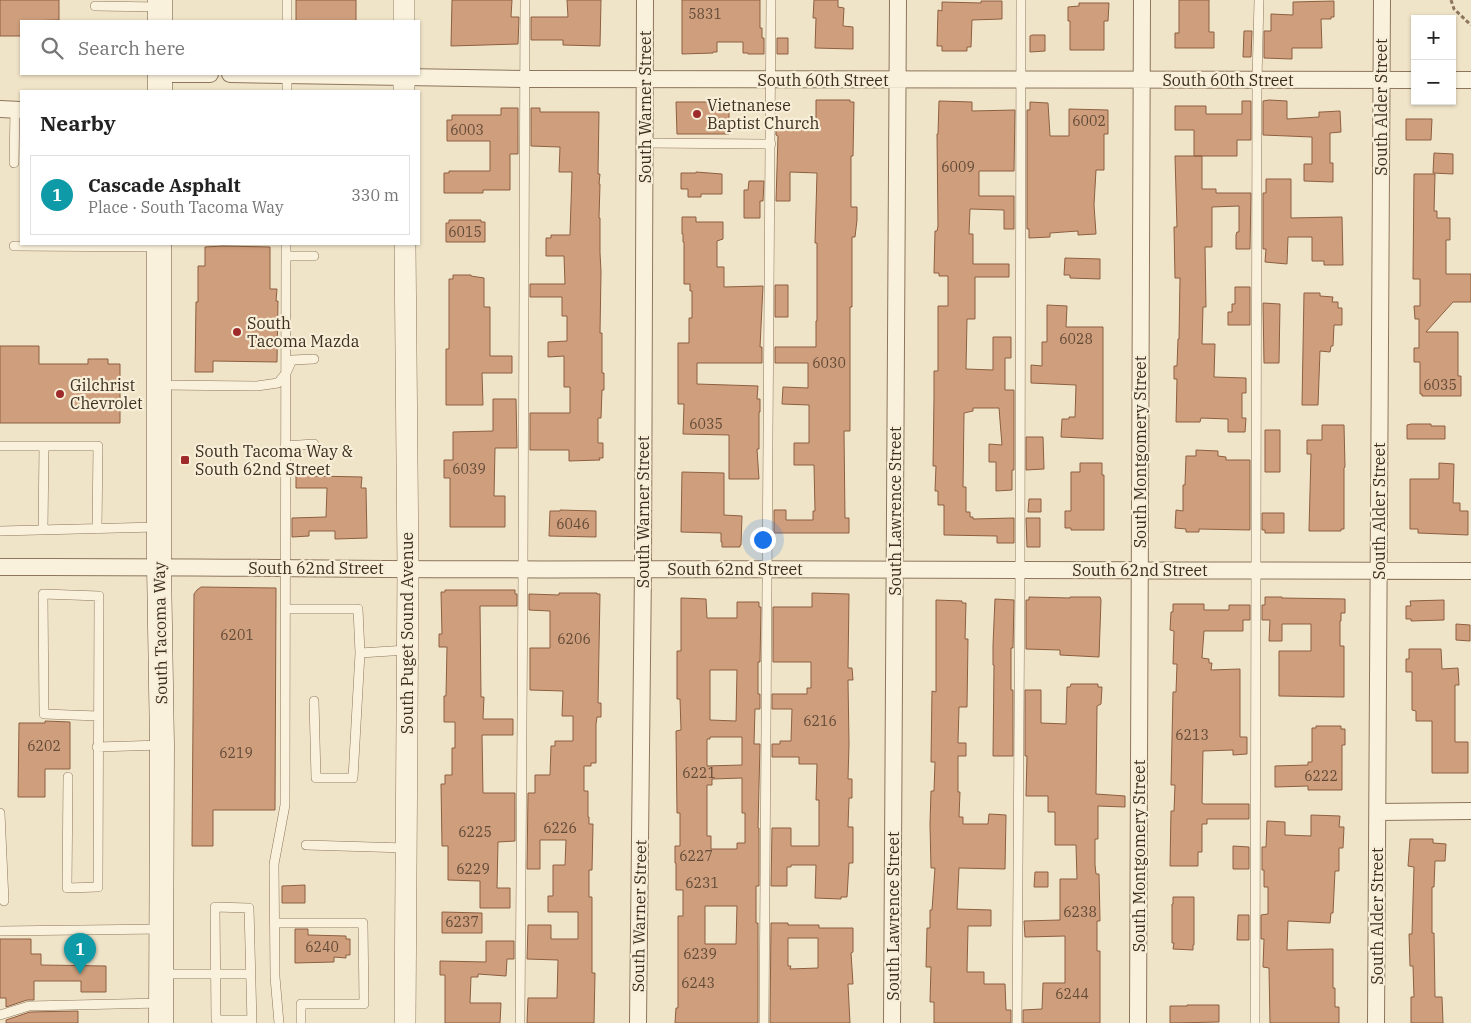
<!DOCTYPE html>
<meta charset="utf-8">
<style>
:root{--surface:#fff;--page:#f2f2f2;--text:#222;--muted:#767676;--line:#e0e0e0;--accent:#0f766e}
body{margin:0;font-family:"IBM Plex Serif",serif;background:var(--page);color:var(--text)}
.controls{position:absolute;right:15px;top:15px;display:grid;overflow:hidden;border-radius:0px;box-shadow:0 1px 4px #0004}
.controls button{width:45px;height:45px;display:grid;place-items:center;padding:0;border:0;border-bottom:1px solid var(--line);background:var(--surface);color:var(--text);font:25px sans-serif}
.you{position:absolute;left:762px;top:539px;width:18px;height:18px;margin:-12px;border:4px solid #fff;border-radius:50%;background:#1a73e8;box-shadow:0 0 0 8px #1a73e833}
.badge{display:grid;place-items:center;width:32px;height:32px;border-radius:50%;background:var(--accent);color:#fff;font-size:16px;font-weight:700}
.pin{position:absolute;translate:-50% -41px;filter:drop-shadow(0 1px 2px #0008)}
.pin::after{content:'';position:absolute;top:26px;width:18px;height:15px;background:inherit;clip-path:polygon(0 0,100% 0,50% 100%)}
.list{margin:0;padding:0;list-style:none}
h2{display:flex;justify-content:space-between;align-items:center;height:65px;margin:0;padding:0 20px;font-size:21px}
h2 small{font-size:16px;font-weight:400;color:var(--muted)}
.list li{display:grid;grid-template-columns:32px 1fr auto;gap:15px;align-items:center;box-sizing:border-box;height:80px;margin:0 10px 10px;padding:0 10px;border:1px solid var(--line);border-radius:0px}
.list b{display:block;font-size:19px;white-space:nowrap}
.list p{margin:0;font-size:16px;white-space:nowrap;color:var(--muted)}
.list em{font-size:16px;font-style:normal;color:var(--muted)}
.icon{flex:none;width:28px;height:28px;fill:none;stroke:currentColor;stroke-width:2;stroke-linecap:round;stroke-linejoin:round}
.map{position:relative;flex:none;width:1471px;height:1023px;overflow:hidden}
.search{position:absolute;background:var(--surface);box-shadow:0 1px 4px #0004;left:20px;top:20px;width:400px;height:55px;display:flex;align-items:center;gap:12px;box-sizing:border-box;padding:0 18px;border-radius:0px;color:var(--muted);font-size:19px}
.panel{position:absolute;background:var(--surface);box-shadow:0 1px 4px #0004;left:20px;top:90px;width:400px;height:155px;border-radius:0px}
.map>svg:first-child{display:block}
.building{fill:#cf9f7d;stroke:#8d5f41;fill-rule:evenodd}
.lines{fill:none;stroke-linecap:round;stroke-linejoin:round}
.service-casing{stroke:#8d765c;stroke-width:10}
.minor-casing{stroke:#8d765c;stroke-width:18}
.tertiary-casing{stroke:#8d765c;stroke-width:22}
.secondary-casing{stroke:#6f573f;stroke-width:25}
.path{stroke:#8d765c;stroke-width:3;stroke-dasharray:4 2.5;stroke-linecap:butt}
.service{stroke:#faf1dc;stroke-width:9}
.minor{stroke:#faf1dc;stroke-width:16}
.tertiary{stroke:#faf1dc;stroke-width:21}
.secondary{stroke:#faf1dc;stroke-width:24}
.poi-dot{fill:#9e2a2b;stroke:#f7eed8;stroke-width:2}
.labels{text-anchor:middle;dominant-baseline:central;stroke-width:4.5;stroke-linejoin:round;paint-order:stroke}
.number-label{font-size:14px;fill:#624a37}
.street-label{font-size:16px;fill:#3d2e20;stroke:#f7eed8}
.poi-label{font-size:16px;fill:#3d2e20;stroke:#f7eed8;text-anchor:start}
</style>
<div class="map">
<svg width="1471" height="1023" viewBox="0 0 1471 1023">
<rect width="100%" height="100%" fill="#f0e4c8"/>
<path class="building" d="M0,0H59V20L21,21V36H0Z
M296,0H356V21H296Z
M452,0H512L511,17H519L518,44L451,46Z
M567,0H601L600,46L563,45V40H531V17H568Z
M682,0H760V28H762V38H764V54H748V53H743V42H717V52H713V53L682,54Z
M814,0H838V7L844,8L843,26L853,27V49L815,48L816,18H813Z
M1179,0H1209V32H1214V48H1175V33H1179Z
M981,1H1002V19L972,20L971,47H967V51H942V46H937L938,10L942,11V2L981,3Z
M1334,1V17H1331V19H1321L1322,48H1292V59L1264,58V31H1271V14L1293,15V2Z
M1079,3H1109L1108,21H1104V50H1070V21H1068V7L1079,6Z
M1244,31H1252L1251,57H1243Z
M1032,35H1045V51L1030,52V36Z
M777,38H788V54H777Z
M816,100H850V102H854L853,156H851V207H857V220L855,237H852V307H850V431H844L845,518H849V533H774V510H786V520H813V511H815L814,465H794V443H809V405L782,404L783,387L808,388V363H775V347H816V321H817V243H815L817,173L790,172V201H776L778,136L776,135V120L816,121Z
M1269,100L1287,101V119L1319,117V112H1322L1340,111L1341,132L1330,133V163H1333V182L1304,181V164H1312V137L1263,135V101Z
M939,101L972,102V111L1015,110L1014,171H979V196H1014V229H1004V210L970,209L969,234H973V264H1009V277H975V319H967L966,369L993,370V337H1011V358H1005V390H1014V470H1012V490L996,491V462H989V444L1002,445L999,408H973V411L964,413L963,487H966V512H970V517H973V519L1014,518V543H997V536L944,535V505H938V491H935L936,466H933L934,398V371H938V306H948V276H939V273H934L935,231H937L938,226L937,134H938Z
M1242,101H1251V140H1237V156H1194V130H1175V106H1206V114H1242Z
M676,102H729V134H677Z
M1030,102L1048,103L1050,136H1069V109L1108,110V134H1104V170H1096L1094,205L1096,234L1078,235V231L1050,233V237L1029,238V229H1027V110H1030Z
M501,108H518V154H510V190H483V193H444V173H449V171H490V141H447V120H452V115H501Z
M531,108H540V112H599L598,174H600L599,184H600L599,218H600V253L601,271L600,333H602V373H604V390H602L601,418H598V443H603V458H599L600,460L569,461V450H530V413H570V387H564V356L548,357V342L567,341V316H562V297H530V284H565L564,256H546V238H551V235H570L572,172H559L560,147L531,146Z
M1406,119H1432L1431,140H1406Z
M1434,153L1453,154V174L1433,173Z
M1175,156H1202V189H1216V193H1251L1250,249H1236V235L1237,232H1239V206L1212,207V247H1205L1206,307H1203L1202,344H1215L1214,377L1246,378V393H1242V418H1246L1245,432H1228V419L1201,418L1200,422H1176L1177,379H1174V366H1177L1178,339H1179L1180,278H1175L1174,227H1177Z
M696,172L722,174V194H701V197H688V189H681V173H696Z
M1414,174H1435L1434,211H1437V218H1450V240H1446V274H1471V302H1453L1426,332H1458V376H1461V396H1422V394H1420V362H1414V348H1419V319H1415L1414,306H1420V279H1413Z
M1266,179H1291V218L1342,217L1343,265H1324V261H1312V237H1288L1287,264L1265,262L1266,249H1263V193H1266Z
M749,181H764L763,201H760V218H744V190H748Z
M682,217H696V222H723V239L717,241V267H724V287L763,286L760,347H762V363H697V384L758,386L757,399H760V412H759V449H757L759,479H729V435L683,434L684,404H678V343H689V318H692V291H690V284H684V242H683V234H682Z
M449,220H481V222H485V242H446V223H449Z
M223,246L270,247V289H277L276,301H278L277,362L213,361V372H195L196,302H198V266H205V247Z
M1065,258L1100,259V279L1070,278V275H1064Z
M453,275H471V276L484,278V307H490V356H512V373H482L483,405H446V349H449V279H453Z
M775,285H788V317H775Z
M1235,287H1250V325H1228V312H1232V304H1235Z
M1304,293H1320V296L1333,297L1332,302H1338V308H1342V325H1334L1333,346H1331L1330,352L1320,351L1318,405H1302Z
M1263,303L1280,304L1279,363H1264Z
M1047,305L1067,306L1066,327H1103V439L1061,437L1062,419H1069V417H1075L1076,385L1031,383V365L1042,366V342H1047Z
M0,346H39V364H88V359H108V364H120V423H0Z
M493,399H516L517,448H495L494,496H505V527H450V478H444V460H453V432L493,431Z
M1411,424H1431V426H1445V439H1407V425Z
M1322,425H1344L1345,467L1344,468V529H1341V531H1309L1311,454H1307V440H1322Z
M1265,430H1280V472H1265Z
M1026,437H1043L1044,469L1026,470Z
M1196,450L1218,451V456L1226,457V460H1250V530L1199,529V532H1186V529L1175,528L1176,510L1183,511V485H1185L1186,456H1196Z
M1080,463H1102V475H1104V530H1071V528H1065V511H1071V472H1080Z
M1439,463L1454,464L1453,503H1460V511H1468V535L1418,533V529H1410V479H1439Z
M296,471L315,472V476L362,477L361,488H366L367,538L335,539V531H309V536L292,537V518L326,517L327,488H296Z
M682,472L724,473V515L742,516L741,545H740V547H722V542H721V533L681,532Z
M1029,499H1041V512H1028Z
M560,510L596,511V537L549,536L550,511H560Z
M1262,513H1284V533H1265V530H1262Z
M1026,518H1040V547H1027Z
M201,587L276,588L275,810H213V846H192L194,594L197,590Z
M445,590H515V594H517V606H480L481,697H484L483,719H513V735H482L483,793H515V841L498,842L497,888H510V908H480V881L448,880V846H442L441,784H445V775H452V748H455V722H444V696H446L447,647H439V634H442L441,592H445Z
M559,593H597V594H600L598,703H601V717H597L596,724V763H591V766H584V791H588V817H589V824H593L592,870H589V897H592V973H595L594,1023H527L528,998H557L558,960L527,959L528,925H551V939H578V912H548V896H553V865H565L566,840H540V869H527L528,793H535V775H550L551,746H555V741H573V716H562L563,691L530,690V648H550V611L529,610V594L559,595Z
M812,593L849,594L848,668H852L853,680H848L849,744L848,779H852V798H849L848,827H853V863H849L847,897H841V899L815,898L816,865H791V867H787V886H771L772,828H791V846H819V800H816L817,764H799V757H772V744H780V741H791L792,709H772V694H807V688H811V662H773V607H812Z
M1029,597L1070,598V597H1100L1101,600L1099,657L1060,655V650L1026,649V600H1029Z
M1265,597H1282V598L1345,599V613H1341V621H1340V646H1344V697L1279,696V651H1311V624H1282V641H1269L1270,620H1262V605H1265Z
M681,598L706,599L707,618H737V602H759V607H761L760,662H758V694H760V709H755L754,744H760L758,828H759V886H756V923H758V1023H675L676,1008H678V916H683V890H676V863H675V846H680V813H677L676,731L681,730L680,699H677V651H681ZM710,670H737L736,721L710,720ZM710,737H742V765L707,766V739H710ZM742,778V813H745V843H737V849H711V836H707V785H712V779ZM705,906H737L736,944H705Z
M995,599L1014,600L1013,648H1011V690H1013V756H993L994,665H993V645Z
M936,600L962,601V603H966L965,639H968L967,707H959L958,742V743H966V756H958V792H960L959,817H963V824H988L989,814L1006,815L1005,869L959,868L957,909L991,910V926H968L967,972H984V984H1005L1006,1010H1011V1023H934V1002H930L931,967H926L927,928H930V910H932L935,868H931L930,824L931,791H934L935,762H931L932,691L936,692Z
M1444,600V620L1411,621V619H1406V606H1411L1410,601Z
M1173,604H1204V610H1229V605H1250V620H1243V631H1204L1202,658L1209,659V663H1212L1211,670L1240,669V737H1247V754L1233,755V750L1203,751L1202,803L1204,804H1249V819H1207V824H1202V852H1198V866H1170L1171,811H1174L1175,785H1171L1173,692H1176L1177,664H1173L1174,631L1170,630L1171,612H1173Z
M1456,624L1470,625V641L1456,640Z
M1409,649H1441L1442,669L1458,668L1459,685H1455V742H1468V773H1432V721H1416V711L1412,710V672H1406V659H1409Z
M1071,684H1098V687H1102L1101,704L1097,706L1096,794L1125,796V807L1098,806V839H1095V865L1096,874H1099L1100,921H1097V951H1100V1023H1023V1010L1042,1009L1043,983H1065V936L1025,937L1024,921L1060,920V879H1077L1076,845H1055V812H1048V796H1026L1027,756H1025V690H1041V723L1066,724L1067,687H1070Z
M45,721L70,722V769H45V797H18L19,723H45Z
M1316,726H1341V729H1345V745H1342V790H1308V786L1275,787V766L1308,765V762H1312V728H1316Z
M1311,815L1340,816L1339,827H1344L1343,848H1339V871H1335L1333,913H1331L1330,923L1288,921L1287,950L1333,949V988H1335V1007H1339V1023H1270L1269,968L1263,967L1264,939H1261V915L1268,914V887H1264V870H1262V847H1266L1267,821L1285,822V835L1311,836Z
M1410,839H1433V843L1446,844L1445,861H1435L1434,887H1432V933H1434L1435,997H1442L1443,1023H1411V997H1414L1413,966H1410L1409,934H1412L1414,867L1408,866Z
M1233,846L1249,847V869H1233Z
M1035,872H1048V887H1034Z
M305,885V903H282V886Z
M1173,897H1194V945H1193V950L1173,949L1174,943H1172V904H1173Z
M442,912L482,913V933H442Z
M1238,915H1249V940H1237Z
M771,923H788V925H819V928H853V952L851,953L853,984H848L850,1023H770ZM788,938H818V968L790,969L791,966H788Z
M295,929H308V935L346,936V939H350V955H346V958L334,957V962L295,963Z
M0,939H31V954H41V965L106,966V992H81V981H34V1000H27L6,1007V998H0Z
M486,941H514V959H507L506,976L478,974V977H471L470,1003H501L500,1023H445V975H440V961L486,962Z
M1187,1005H1219V1022L1170,1023V1006H1187Z
M78,1011V1023H6V1020L30,1012Z"/>
<g class="lines">
<g class="service-casing">
<path id="service" d="M95,6L160,7
M287,21V0
M287,91V74
M645,143L771,144
M14,163L15,110
M14,246L159,247
M286,256H314
M160,385L257,386L278,383L286,373L292,360L314,359
M0,446H98L97,529
M285,446L314,444
M43,530L44,446
M0,531L157,527
M291,609H358L360,653L353,778H316L314,701
M360,653L407,650
M97,747L162,745
M68,777L67,888L98,887L99,596L43,594L44,714L98,716
M0,813L4,901
M306,845L406,848
M274,923H363L364,1004H301V1023
M0,931L161,929
M161,974H251
M0,1015L29,1006L161,1003
M252,1020H216L215,907L249,908L252,1023
M279,1023L275,977L274,864L285,805L286,244
M520,1023L523,570L525,0
M764,1023L771,0
M1017,1023L1020,570L1021,0
M1255,1023L1257,80L1259,0"/>
</g>
<g class="minor-casing">
<path id="minor" d="M160,74H210
M230,74L524,79L1415,80
M1452,80H1471
M0,109L21,110
M0,567C214,566 429,571 643,569L1471,571
M1378,812L1471,811
M638,1023L643,569L645,0
M892,1023L898,0
M1138,1023L1142,0
M1376,1023L1382,0"/>
</g>
<g class="tertiary-casing">
<path id="tertiary" d="M404,21V0
M404,74V91
M405,244L408,568L405,1023"/>
</g>
<g class="secondary-casing">
<path id="secondary" d="M160,0V21
M160,91V74
M159,244V566L162,745L161,1023"/>
</g>
<path class="path" d="M1451,0L1454,9L1471,25"/>
<use href="#service" class="service"/>
<use href="#minor" class="minor"/>
<use href="#tertiary" class="tertiary"/>
<use href="#secondary" class="secondary"/>
</g>
<g class="poi-dot">
<circle cx="697" cy="114" r="5"/>
<circle cx="237" cy="332" r="5"/>
<circle cx="60" cy="394" r="5"/>
<rect x="180" y="455" width="10" height="10" rx="2.5"/>
</g>
<g class="labels">
<g class="number-label">
<text x="705" y="14">5831</text>
<text x="1089" y="121">6002</text>
<text x="467" y="130">6003</text>
<text x="958" y="167">6009</text>
<text x="465" y="232">6015</text>
<text x="1076" y="339">6028</text>
<text x="829" y="363">6030</text>
<text x="1440" y="385">6035</text>
<text x="706" y="424">6035</text>
<text x="469" y="469">6039</text>
<text x="573" y="524">6046</text>
<text x="237" y="635">6201</text>
<text x="574" y="639">6206</text>
<text x="820" y="721">6216</text>
<text x="1192" y="735">6213</text>
<text x="44" y="746">6202</text>
<text x="236" y="753">6219</text>
<text x="699" y="773">6221</text>
<text x="1321" y="776">6222</text>
<text x="560" y="828">6226</text>
<text x="475" y="832">6225</text>
<text x="696" y="856">6227</text>
<text x="473" y="869">6229</text>
<text x="702" y="883">6231</text>
<text x="1080" y="912">6238</text>
<text x="462" y="922">6237</text>
<text x="322" y="947">6240</text>
<text x="700" y="954">6239</text>
<text x="698" y="983">6243</text>
<text x="1072" y="994">6244</text>
</g>
<g class="street-label">
<text x="823" y="80">South 60th Street</text>
<text x="1228" y="80">South 60th Street</text>
<text transform="translate(645 107) rotate(-90)">South Warner Street</text>
<text transform="translate(1381 107) rotate(-90)">South Alder Street</text>
<text transform="translate(1140 452) rotate(-90)">South Montgomery Street</text>
<text transform="translate(895 511) rotate(-90)">South Lawrence Street</text>
<text transform="translate(1379 511) rotate(-90)">South Alder Street</text>
<text transform="translate(643 512) rotate(-90)">South Warner Street</text>
<text x="316" y="568">South 62nd Street</text>
<text x="735" y="569">South 62nd Street</text>
<text x="1140" y="570">South 62nd Street</text>
<text transform="translate(160 633) rotate(-91)">South Tacoma Way</text>
<text transform="translate(407 633) rotate(-90)">South Puget Sound Avenue</text>
<text transform="translate(1139 856) rotate(-90)">South Montgomery Street</text>
<text transform="translate(639 916) rotate(-89)">South Warner Street</text>
<text transform="translate(893 916) rotate(-90)">South Lawrence Street</text>
<text transform="translate(1377 916) rotate(-90)">South Alder Street</text>
</g>
<g class="poi-label">
<text x="707" y="105">Vietnanese<tspan x="707" dy="18">Baptist Church</tspan></text>
<text x="247" y="323">South<tspan x="247" dy="18">Tacoma Mazda</tspan></text>
<text x="70" y="385">Gilchrist<tspan x="70" dy="18">Chevrolet</tspan></text>
<text x="195" y="451">South Tacoma Way &amp;<tspan x="195" dy="18">South 62nd Street</tspan></text>
</g>
</g>
</svg>
<div class="controls">
<button>+</button>
<button>−</button>
</div>
<div class="you"></div>
<div class="pin badge" style="left:80px;top:974px;background:#0f9aa8">1</div>
<div class="search"><svg class="icon" aria-label="search" viewBox="0 0 24 24"><circle cx="10" cy="10" r="6"/><path d="M15 15l6 6"/></svg>Search here</div>
<section class="panel">
<h2>Nearby<small></small></h2>
<ul class="list">
<li><span class="badge" style="background:#0f9aa8">1</span><div><b>Cascade Asphalt</b><p>Place · South Tacoma Way</p></div><em>330 m</em></li>
</ul>
</section>
</div>
